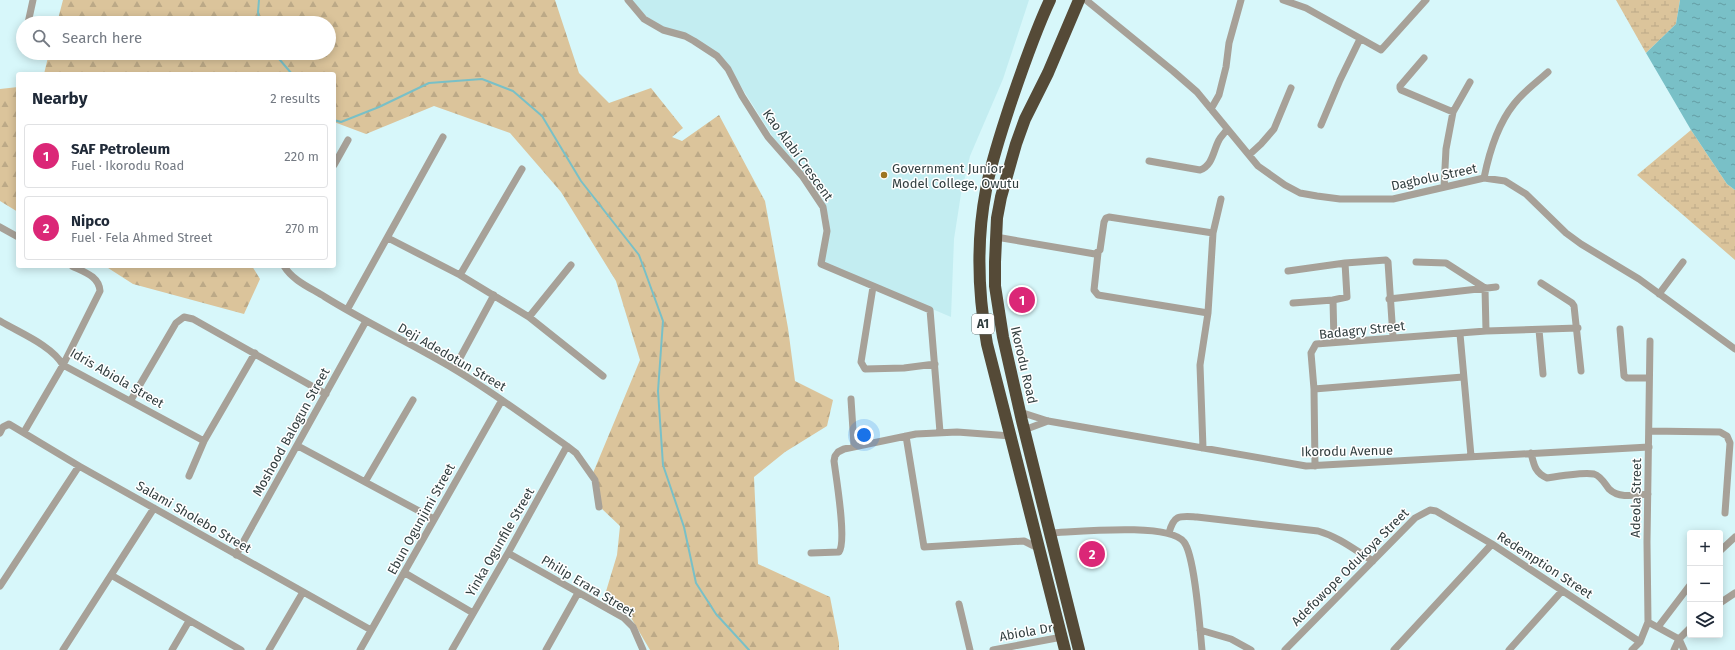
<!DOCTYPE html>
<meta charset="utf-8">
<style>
:root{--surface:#fff;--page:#f2f2f3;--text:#1f2937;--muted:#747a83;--line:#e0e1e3;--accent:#db2777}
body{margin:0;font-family:"Fira Sans",sans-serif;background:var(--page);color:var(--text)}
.controls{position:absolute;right:12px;bottom:12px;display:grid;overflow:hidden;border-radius:4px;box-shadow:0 2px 10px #0003}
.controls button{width:36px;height:36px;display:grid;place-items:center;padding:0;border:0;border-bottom:1px solid var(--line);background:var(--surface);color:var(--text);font:20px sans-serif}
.you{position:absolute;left:864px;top:435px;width:14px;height:14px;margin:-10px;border:3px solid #fff;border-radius:50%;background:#1a73e8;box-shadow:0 0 0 6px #1a73e833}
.badge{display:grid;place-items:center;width:26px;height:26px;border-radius:50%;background:var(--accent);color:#fff;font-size:13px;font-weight:700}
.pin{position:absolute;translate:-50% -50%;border:2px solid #fff;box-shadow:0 1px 4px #0006}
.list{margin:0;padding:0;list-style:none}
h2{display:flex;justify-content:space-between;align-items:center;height:52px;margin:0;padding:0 16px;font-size:17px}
h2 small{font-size:13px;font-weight:400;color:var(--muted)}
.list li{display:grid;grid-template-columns:26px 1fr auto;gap:12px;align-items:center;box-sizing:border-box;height:64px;margin:0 8px 8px;padding:0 8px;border:1px solid var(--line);border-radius:4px}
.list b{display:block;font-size:15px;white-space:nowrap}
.list p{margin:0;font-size:13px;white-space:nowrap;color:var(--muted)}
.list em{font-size:13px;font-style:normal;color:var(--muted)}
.icon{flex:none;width:22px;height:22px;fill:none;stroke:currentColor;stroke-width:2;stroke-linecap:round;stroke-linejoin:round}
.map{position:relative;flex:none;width:1735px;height:650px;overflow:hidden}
.search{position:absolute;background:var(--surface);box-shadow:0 2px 10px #0003;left:16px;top:16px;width:320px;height:44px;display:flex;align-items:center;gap:10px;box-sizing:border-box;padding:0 14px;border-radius:22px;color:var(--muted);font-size:15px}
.panel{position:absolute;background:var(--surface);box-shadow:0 2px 10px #0003;left:16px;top:72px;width:320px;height:196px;border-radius:4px}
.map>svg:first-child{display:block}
.built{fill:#c3edf1}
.forest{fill:url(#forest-firs)}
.wetland{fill:url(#wetland-marsh)}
.water{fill:url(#water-ripples)}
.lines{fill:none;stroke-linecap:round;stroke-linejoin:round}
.stream{stroke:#79c0c7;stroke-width:2}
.street{stroke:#a7a198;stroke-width:7}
.highway{stroke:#554a37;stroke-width:12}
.poi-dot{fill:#9d7522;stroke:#fff;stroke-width:1.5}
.labels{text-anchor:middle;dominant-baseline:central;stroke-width:3;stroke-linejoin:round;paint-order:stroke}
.shield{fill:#fff;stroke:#707979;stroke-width:1}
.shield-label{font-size:12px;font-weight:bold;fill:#323f40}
.street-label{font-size:13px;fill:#323f40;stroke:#fff}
.poi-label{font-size:13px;fill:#323f40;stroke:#fff;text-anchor:start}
</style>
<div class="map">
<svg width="1735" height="650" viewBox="0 0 1735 650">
<defs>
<pattern id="forest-firs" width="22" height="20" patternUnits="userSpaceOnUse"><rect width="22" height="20" fill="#dbc49b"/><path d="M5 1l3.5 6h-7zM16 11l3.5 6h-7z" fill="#bca987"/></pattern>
<pattern id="wetland-marsh" width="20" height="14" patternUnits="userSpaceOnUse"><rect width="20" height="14" fill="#dbc49b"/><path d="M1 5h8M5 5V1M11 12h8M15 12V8" fill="none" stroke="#bca987"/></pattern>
<pattern id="water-ripples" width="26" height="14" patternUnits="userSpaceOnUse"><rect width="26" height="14" fill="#79c0c7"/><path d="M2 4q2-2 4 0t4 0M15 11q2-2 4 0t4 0" fill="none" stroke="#649da3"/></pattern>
</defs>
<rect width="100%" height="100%" fill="#d7f7fa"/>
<path class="built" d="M631,0H1029L1003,79L970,156L961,194L954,239L951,317L822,262L828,238L829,219L823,200L775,140L735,77L721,57L661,26L646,16Z"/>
<path class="forest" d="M63,0H555L579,73L609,103L651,88L683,128L672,137L682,141L719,115L765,201L788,328L795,381L833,400L827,426L785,452L754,477L758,564L830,597L839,643V650H650L630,616L604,598L617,555L620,526L601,508L593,473L640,360L616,281L561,192L510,133L434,106L366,134L334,122V74H44L49,53H329V23H57Z
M18,87V212L0,201V89Z
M105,266H252L260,279L244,314L133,284Z"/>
<path class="wetland" d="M1616,0H1680L1676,24L1646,53Z
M1691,130L1727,184L1735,190V260L1637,175Z"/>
<path class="water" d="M1680,0H1735V190L1727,184L1691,130L1646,53L1676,24Z"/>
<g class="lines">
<path class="stream" d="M259,0L258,12L260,23
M274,53L292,74
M334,120L341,122L379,107L429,83L482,79L513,91L542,116L581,181L639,255L663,321L658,391L663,465L684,527L696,583L716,614L749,650"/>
<path class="street" d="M628,0L644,19L663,30L685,36L694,41L717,56L728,69L742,96L768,137L803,177L823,207L827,231L821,264L930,310L940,432
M1086,0L1173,71L1197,92L1258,166L1285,185L1300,193L1317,196L1340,199H1393L1484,178L1505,181L1526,194L1566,233L1581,244L1639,279L1735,349
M1283,0L1306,8L1381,50L1426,0
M28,23L33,0
M1424,58L1400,86V88L1401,90L1453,112
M1211,109L1219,95L1226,67L1229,43L1241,0
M1321,125L1340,80L1360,39
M1249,155L1261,144L1274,129L1291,88
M1149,161L1200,170C1213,165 1213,151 1219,140C1221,136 1225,133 1227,129
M334,165L348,140
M1484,178C1489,153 1498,124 1514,104C1524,91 1537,82 1548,72
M1444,187L1446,149L1453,112L1470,82
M0,227L18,237
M996,237L1095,254L1100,250L1104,222L1106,218L1109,217L1213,233
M388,238L460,275L529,317L603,376
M1098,253L1094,290L1098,295L1208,313
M1416,262L1446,263L1485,288L1486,331
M284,266C293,281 311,288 325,297C367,323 412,344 454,369C493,392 530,420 567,446L576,453L595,480L599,507
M1288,271L1345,263L1386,260L1388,262L1393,337
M460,275L522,169
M1541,283L1572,303L1574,306L1581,371
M873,287L861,362L865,369L904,368L935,364
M1659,294L1683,262
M1389,299L1496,287
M1293,303L1333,300
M347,310L443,137
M529,317L571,265
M0,321C20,333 51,345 63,365L204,441
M1620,329L1624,376L1627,378H1649
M1539,330L1543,374
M1460,334L1471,456
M1334,342L1333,300L1347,297L1345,263
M454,369L494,295
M1314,389L1463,377
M851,399L854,446
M131,400L176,323L184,317L193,319L326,394
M1020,412L1048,421L1306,466L1649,447
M1024,430L1048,421
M1649,431L1720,432L1727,436L1730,443L1725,513
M24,432L63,365L100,291C99,276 84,272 72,266
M0,433L3,427L9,424L79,466L371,630
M906,436L924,547L1024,541L1034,546H1039
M298,446L434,519
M1203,448L1200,365L1208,313L1213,233L1221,199
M1531,453C1534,465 1535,473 1547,478C1559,476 1584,472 1594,474C1601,476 1605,484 1609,489C1619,499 1636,495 1648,494
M1315,466L1314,389L1311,353L1316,344L1486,331L1578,328
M189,476L204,441L255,353
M365,482L413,400
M1050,533C1076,532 1169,522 1184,542C1195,556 1200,630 1202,650
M1169,533C1174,514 1180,516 1197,517L1318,531C1339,537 1355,550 1373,561
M1720,551L1735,537
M508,553L624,618L633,627L643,650
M811,553L839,552C847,541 836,477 834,461L835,456L838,452L844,449L916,434L957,432L1011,436
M236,555L366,321
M405,573L473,613
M111,575L241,650
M0,586L79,466
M1720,603L1735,593
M959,604L970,650
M1648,622L1679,639L1684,650
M1658,627L1690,585
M1200,630L1231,639L1251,650
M63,650L154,508
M172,650L189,621
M269,650L303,592
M360,650L502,400
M452,650L508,553L567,446
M546,650L578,593
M993,650L1062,637
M1285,650L1415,518L1430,510L1436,511L1492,544L1640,642
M1394,650L1492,544
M1509,650L1562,591
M1632,650L1640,642L1648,622L1647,542L1650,341
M1674,650L1679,639L1690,628"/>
<path class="highway" d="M1050,0C1034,34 1022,70 1010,105C1001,133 991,162 986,190C976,242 978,293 987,344L1065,650
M1079,0L1048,73L1025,119L1016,144L1001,197L997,218L995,262V286L1003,337L1022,421L1079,650"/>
</g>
<circle class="poi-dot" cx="884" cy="175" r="4"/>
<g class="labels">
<rect class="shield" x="972" y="314" width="22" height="20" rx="3"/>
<g class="shield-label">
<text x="983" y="324">A1</text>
</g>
<g class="street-label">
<text transform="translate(798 155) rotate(54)">Kao Alabi Crescent</text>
<text transform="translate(1434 177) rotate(-12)">Dagbolu Street</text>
<text transform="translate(1362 330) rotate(-6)">Badagry Street</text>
<text transform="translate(452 357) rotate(30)">Deji Adedotun Street</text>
<text transform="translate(1024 365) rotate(77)">Ikorodu Road</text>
<text transform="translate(117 378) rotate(30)">Idris Abiola Street</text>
<text transform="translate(291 432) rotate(-61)">Moshood Balogun Street</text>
<text transform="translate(1347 451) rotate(-1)">Ikorodu Avenue</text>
<text transform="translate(1636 498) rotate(-89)">Adeola Street</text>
<text transform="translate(194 517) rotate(30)">Salami Sholebo Street</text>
<text transform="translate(421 519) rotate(-61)">Ebun Ogunjimi Street</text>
<text transform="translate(500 542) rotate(-60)">Yinka Ogunfile Street</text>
<text transform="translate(1545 565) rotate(33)">Redemption Street</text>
<text transform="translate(1350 567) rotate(-45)">Adefowope Odukoya Street</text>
<text transform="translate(588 586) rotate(31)">Philip Erara Street</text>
<text transform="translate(1026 632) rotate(-10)">Abiola Dr</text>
</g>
<g class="poi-label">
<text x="892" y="168">Government Junior<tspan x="892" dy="15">Model College, Owutu</tspan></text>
</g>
</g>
</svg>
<div class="controls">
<button>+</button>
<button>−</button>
<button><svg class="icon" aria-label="layers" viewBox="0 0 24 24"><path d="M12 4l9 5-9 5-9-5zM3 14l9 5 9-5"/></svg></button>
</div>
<div class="you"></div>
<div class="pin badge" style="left:1022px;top:300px">1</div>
<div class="pin badge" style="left:1092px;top:554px">2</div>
<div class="search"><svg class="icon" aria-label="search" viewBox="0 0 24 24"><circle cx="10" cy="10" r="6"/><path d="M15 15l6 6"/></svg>Search here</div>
<section class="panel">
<h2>Nearby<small>2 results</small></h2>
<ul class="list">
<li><span class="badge">1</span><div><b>SAF Petroleum</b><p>Fuel · Ikorodu Road</p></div><em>220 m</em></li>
<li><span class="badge">2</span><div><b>Nipco</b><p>Fuel · Fela Ahmed Street</p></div><em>270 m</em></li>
</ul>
</section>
</div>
